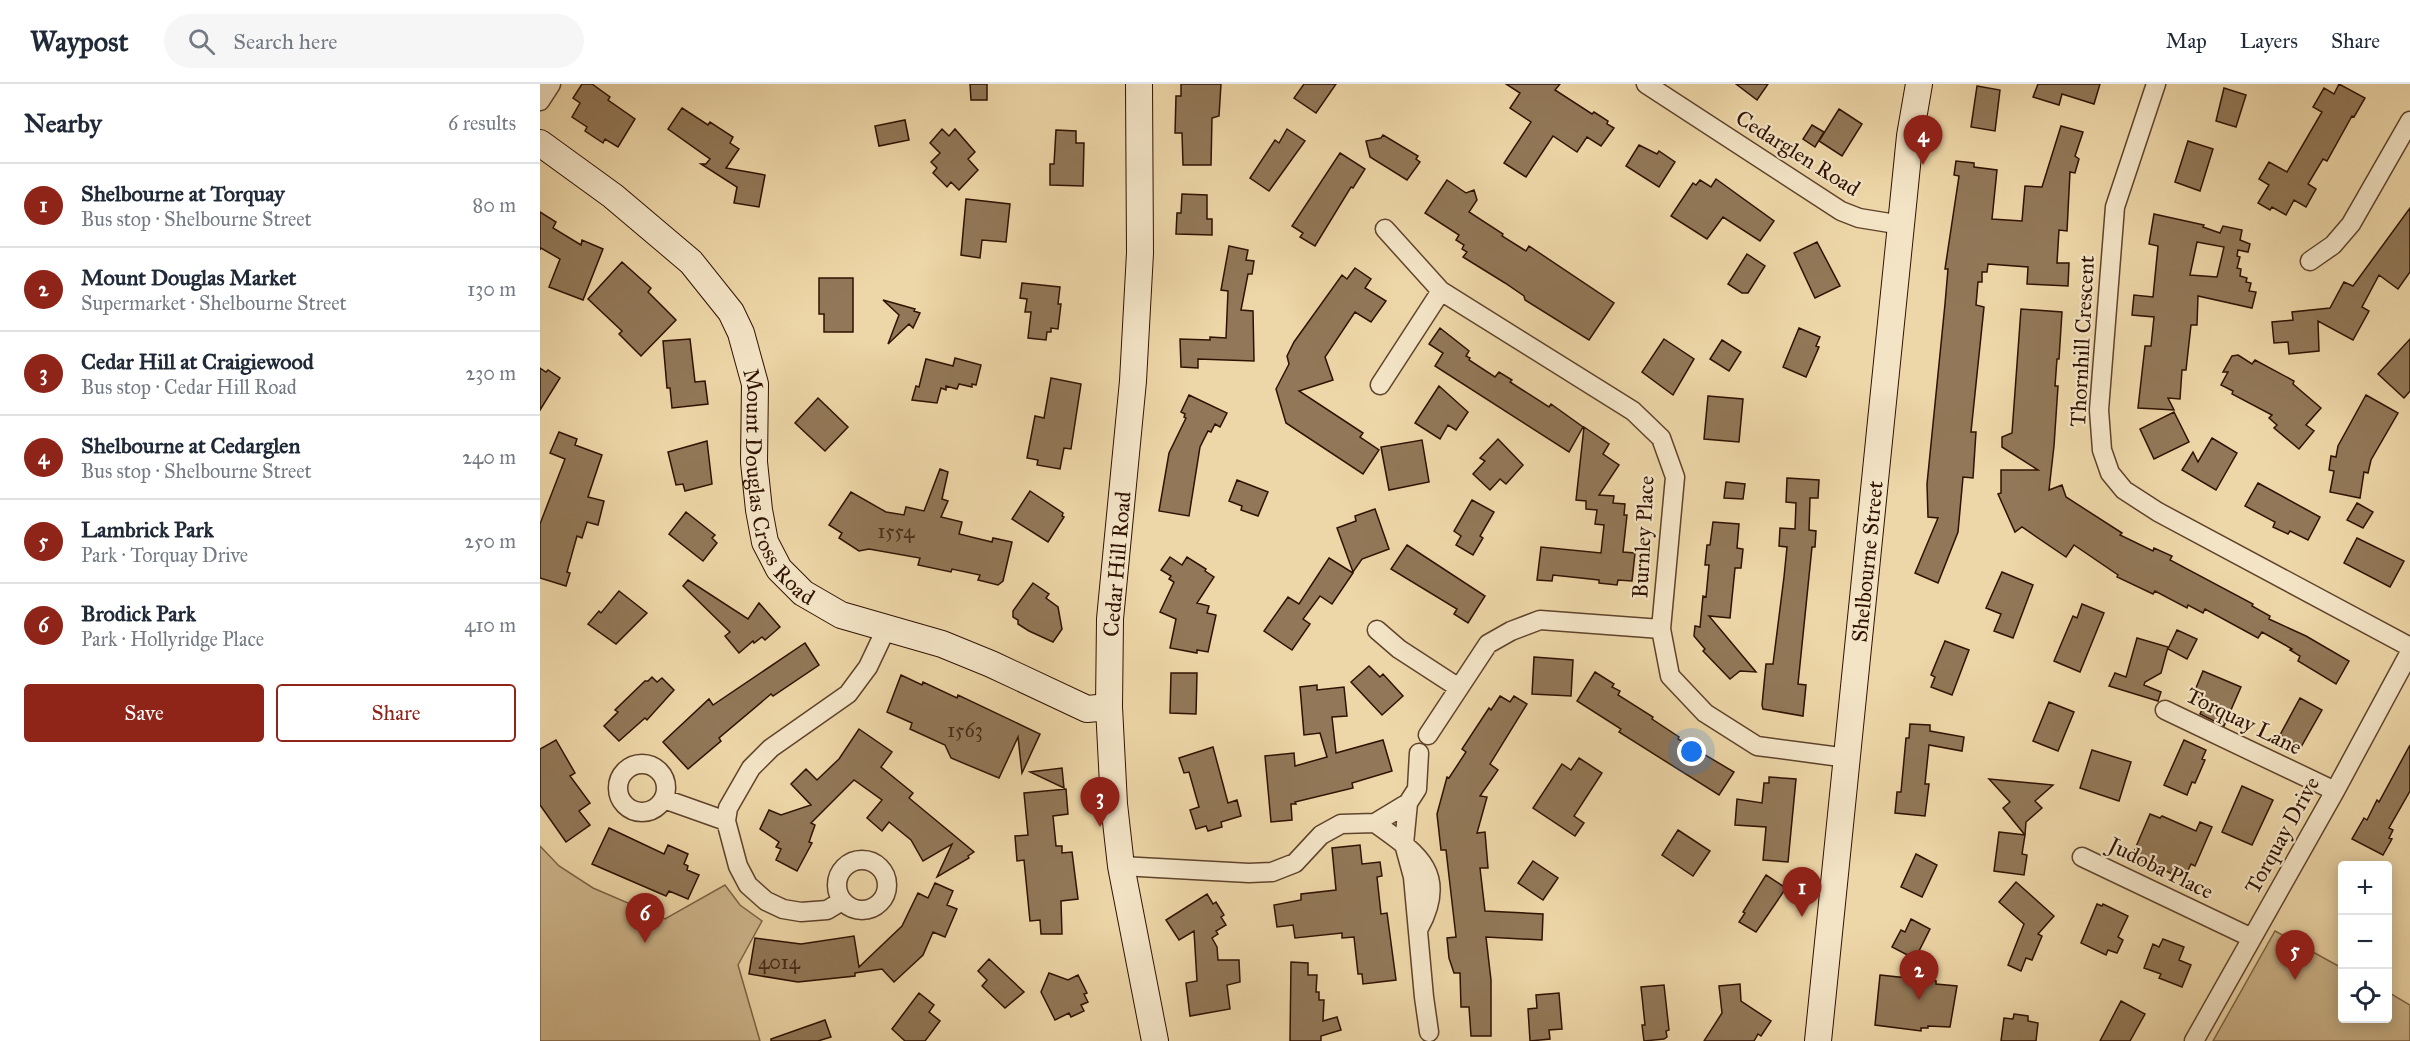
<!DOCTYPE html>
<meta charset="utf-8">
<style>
:root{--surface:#fff;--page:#f6f6f7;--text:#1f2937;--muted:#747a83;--line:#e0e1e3;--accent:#8f2418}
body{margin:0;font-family:"IM FELL Great Primer",serif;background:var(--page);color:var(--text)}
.controls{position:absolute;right:18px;bottom:18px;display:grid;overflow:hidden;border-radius:6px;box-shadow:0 3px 15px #0003}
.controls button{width:54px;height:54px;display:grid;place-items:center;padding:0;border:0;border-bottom:2px solid var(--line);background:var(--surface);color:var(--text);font:30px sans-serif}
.you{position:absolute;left:1152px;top:668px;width:21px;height:21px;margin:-15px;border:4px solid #fff;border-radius:50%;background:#1a73e8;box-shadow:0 0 0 9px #1a73e833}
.badge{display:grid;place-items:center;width:39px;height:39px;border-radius:50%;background:var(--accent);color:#fff;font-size:20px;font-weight:700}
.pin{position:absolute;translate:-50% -50px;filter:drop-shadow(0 2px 3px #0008)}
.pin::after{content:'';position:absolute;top:32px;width:21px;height:18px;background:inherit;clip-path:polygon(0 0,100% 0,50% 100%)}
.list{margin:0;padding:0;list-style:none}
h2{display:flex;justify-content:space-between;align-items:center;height:78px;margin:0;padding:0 24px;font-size:26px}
h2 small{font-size:20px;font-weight:400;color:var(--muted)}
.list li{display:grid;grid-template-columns:39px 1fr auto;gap:18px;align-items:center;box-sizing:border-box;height:84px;padding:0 24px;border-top:2px solid var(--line)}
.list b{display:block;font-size:22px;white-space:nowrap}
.list p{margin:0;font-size:20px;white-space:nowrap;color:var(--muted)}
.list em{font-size:20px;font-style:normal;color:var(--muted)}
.actions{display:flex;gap:12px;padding:18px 24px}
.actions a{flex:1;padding:14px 0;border:2px solid var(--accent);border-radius:6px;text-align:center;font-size:21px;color:var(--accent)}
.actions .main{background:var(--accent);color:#fff}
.icon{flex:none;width:33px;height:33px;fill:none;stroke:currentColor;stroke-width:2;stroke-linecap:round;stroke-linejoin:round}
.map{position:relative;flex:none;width:1870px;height:957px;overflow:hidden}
header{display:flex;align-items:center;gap:36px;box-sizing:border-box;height:84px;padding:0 30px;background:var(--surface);border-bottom:2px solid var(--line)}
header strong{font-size:28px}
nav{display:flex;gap:33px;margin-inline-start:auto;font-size:21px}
.search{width:420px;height:54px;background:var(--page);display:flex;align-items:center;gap:15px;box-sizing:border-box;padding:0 21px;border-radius:33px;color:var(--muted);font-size:22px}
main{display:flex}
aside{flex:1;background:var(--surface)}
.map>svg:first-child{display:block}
.green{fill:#cdb58b;stroke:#7e6446;stroke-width:1.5}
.building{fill:#927858;stroke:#301202;stroke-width:1.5;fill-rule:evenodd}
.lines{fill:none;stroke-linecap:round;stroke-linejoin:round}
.street-casing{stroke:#5f432b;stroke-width:21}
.secondary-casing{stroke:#301202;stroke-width:28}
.street{stroke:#f3e4c6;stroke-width:18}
.secondary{stroke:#f3e4c6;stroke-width:26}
.labels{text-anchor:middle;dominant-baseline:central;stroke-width:4.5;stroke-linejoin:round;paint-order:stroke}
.number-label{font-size:20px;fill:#482c18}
.street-label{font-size:22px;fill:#301202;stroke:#f3e4c6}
</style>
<header>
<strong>Waypost</strong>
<div class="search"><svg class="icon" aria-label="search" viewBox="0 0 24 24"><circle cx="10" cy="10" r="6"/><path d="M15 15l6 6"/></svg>Search here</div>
<nav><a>Map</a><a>Layers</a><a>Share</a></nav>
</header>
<main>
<aside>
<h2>Nearby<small>6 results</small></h2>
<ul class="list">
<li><span class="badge">1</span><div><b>Shelbourne at Torquay</b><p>Bus stop · Shelbourne Street</p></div><em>80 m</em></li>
<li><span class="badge">2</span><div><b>Mount Douglas Market</b><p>Supermarket · Shelbourne Street</p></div><em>130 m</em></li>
<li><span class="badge">3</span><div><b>Cedar Hill at Craigiewood</b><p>Bus stop · Cedar Hill Road</p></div><em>230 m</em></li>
<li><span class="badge">4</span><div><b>Shelbourne at Cedarglen</b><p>Bus stop · Shelbourne Street</p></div><em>240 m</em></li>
<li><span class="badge">5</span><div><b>Lambrick Park</b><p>Park · Torquay Drive</p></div><em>250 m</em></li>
<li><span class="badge">6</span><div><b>Brodick Park</b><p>Park · Hollyridge Place</p></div><em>410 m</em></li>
</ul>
<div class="actions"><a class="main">Save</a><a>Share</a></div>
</aside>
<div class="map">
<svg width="1870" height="957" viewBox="0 0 1870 957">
<rect width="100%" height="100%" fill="#edd6a7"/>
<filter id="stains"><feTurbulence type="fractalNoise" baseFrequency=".00333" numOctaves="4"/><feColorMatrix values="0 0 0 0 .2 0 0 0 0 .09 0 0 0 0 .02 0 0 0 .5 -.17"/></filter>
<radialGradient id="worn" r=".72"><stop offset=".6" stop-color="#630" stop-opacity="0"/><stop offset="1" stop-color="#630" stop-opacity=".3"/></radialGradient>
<path class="green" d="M0,762L19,782L53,804L125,835L185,801L200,821L222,837L198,881L220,957H0Z
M1735,847L1802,884V934H1848V908L1870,921V957H1673Z"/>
<path class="building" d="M42,0H52L70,13L68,16L95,35L78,63L65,55L63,59L45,47L47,43L32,33L40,19L33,14Z
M430,0H447V16H431Z
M641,0H681L679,32L672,34L671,81H643L642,49H635L636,12H641Z
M764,0H796L776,29L754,14Z
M966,0H1020L1015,6L1052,30L1054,28L1068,37L1067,40L1074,44L1061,62L1047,53L1037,68L1013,52L986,93L964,79L991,38L970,24L980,9Z
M1196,0H1228L1217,16Z
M1498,0H1560L1554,20L1522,10L1519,21L1493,13Z
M1799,0L1825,14L1814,33L1812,32L1787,77L1783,75L1768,100L1776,105L1766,123L1754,116L1746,131L1732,123L1730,126L1718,119L1729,101L1719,95L1729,78L1747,88L1782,28L1773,23L1784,4L1794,10Z
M1437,2L1460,6L1455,47L1431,43Z
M1684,4L1706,11L1696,43L1676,37Z
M142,24L168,41L170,38L193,53L190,59L199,65L186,84L225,91L219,123L194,119L197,103L161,80H166L170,75L128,45Z
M1299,25L1322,40L1302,72L1279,57Z
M365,36L369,56L339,62L335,42Z
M1272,41L1284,48L1275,63L1263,55Z
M1521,42L1543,48L1535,72L1539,75L1535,89L1530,88L1527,147L1519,146L1517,179H1529L1528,202L1487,200L1488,183L1448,180L1447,188H1442V198H1438L1436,221L1444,223L1431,348H1436L1433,394L1423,393L1418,448L1398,499L1375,489L1398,434L1388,433L1387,400L1405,220L1408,185H1405L1419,92L1414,91L1416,77L1434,79V83L1457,86L1452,135L1482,137L1485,102L1502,103Z
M402,45L409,52L415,45L435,68L428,75L438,86L419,106L411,98L407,103L393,89L397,84L391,78L400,69L390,59Z
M747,45L765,57L729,107L710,94L735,56L739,59Z
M516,46L536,47V59H544L543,102L510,101V80H514Z
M843,51L878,72L876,75L880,78L867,96L830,73L826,57L841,54Z
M1648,57L1673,65L1660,107L1635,98Z
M1099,61L1117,70L1119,67L1135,78L1119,103L1086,82Z
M800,69L825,85L813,104L811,103L775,162L760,153L763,149L752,142Z
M1176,95L1234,137L1220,157L1183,133L1167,155L1131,132L1153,99L1156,101L1160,96L1171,103Z
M907,96L926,109L934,106L937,116L929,128L963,150L962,152L986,167L989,162L1074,219L1049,256L985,216L984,212L965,199L923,173L927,168L922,165L924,161L916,156L919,151L885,129Z
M642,110L667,111V135H672V151L636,150L637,129H641Z
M426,115L470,120L466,158L442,156L440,174L421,171Z
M1870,124V188L1858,205L1839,191L1822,223L1829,227L1813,256L1778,237L1779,267L1749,270L1748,258L1734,259L1732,238L1753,236L1752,228L1790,224L1804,198L1813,202Z
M0,128L16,138L13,144L41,161L42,156L63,165L43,216L9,203L20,175L1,164L0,166Z
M1614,130L1664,141L1663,143L1680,149L1683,142L1702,146L1700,156L1710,160L1708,168L1698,166L1697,172L1700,173L1697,184L1701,185L1700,192L1707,194L1706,198L1711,199L1709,207L1716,208L1712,224L1658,212L1657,241H1651L1646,286H1642L1640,315L1628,314L1634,326L1598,324L1605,262H1611L1614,233L1592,231L1594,211L1613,213L1618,162L1609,160ZM1657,158L1684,163L1677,193L1650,191Z
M1277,158L1300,202L1275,214L1254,169Z
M689,162L708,166L706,176L714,177L712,190H708L701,226L713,227L714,277L658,275V284L641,283L640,255L670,256V253L686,254L688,207L681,206Z
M1207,170L1225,182L1208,209H1202L1188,200Z
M82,178L111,204L108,208L136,236L101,272L79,250L82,247L48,215Z
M815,184L831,195L825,204L846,217L831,238L815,228L785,273L793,296L759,307L823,349L820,353L839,366L823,390L746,339L736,305L749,280L747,272L754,258L802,191L807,195Z
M279,194H313V248H284V230H279Z
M482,199L520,203L518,220H521L518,245L511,244V248H507L506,256L488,254L491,228H485L487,215L480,214Z
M343,216L375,225L374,227L380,229L373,244L369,240L348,260L359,231Z
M1481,225L1522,228L1519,275H1517L1515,302H1518L1514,362L1509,406L1522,401L1526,413L1582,449L1580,451L1613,467L1614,464L1632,472L1630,476L1713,520L1712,522L1730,532L1729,535L1766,552L1809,577L1796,600L1758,577L1760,572L1750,566L1752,565L1722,548L1718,554L1665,525L1663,529L1648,521L1647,524L1615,507L1613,510L1577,493L1578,491L1534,461L1526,473L1482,443L1475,448L1458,410L1461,409V386H1498L1462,363V353L1472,349Z
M900,244L929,267L926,272L930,274L929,276L955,293L959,288L972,296L970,298L1009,323L1011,320L1043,343L1029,368L895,282L903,269L889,260Z
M1259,244L1280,253L1276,262L1279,263L1266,293L1243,283Z
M150,255L155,298L165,297L168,320L132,324L130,304H127L123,257Z
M1124,255L1154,275L1133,311L1102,288Z
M1870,255V307L1864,314L1838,290Z
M1182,256L1201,268L1189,287L1170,275Z
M1698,271L1712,280L1715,276L1754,297L1753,300L1781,324L1766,341L1774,347L1759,365L1734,344L1737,341L1729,334L1732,331L1692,310L1693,307L1681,301L1688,288H1683L1692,272Z
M415,274L441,281L436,301L432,300V303L419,300L417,305L406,302V306L401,304L397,319L372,316L376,302L379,303L386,275L413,282Z
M0,284L6,288L8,286L20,294L0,326Z
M511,294L541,300L531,365L524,364L520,385L497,381L498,376L487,374L495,332L504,334Z
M899,302L928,328L916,346L908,341L900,355L875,339Z
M649,311L687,329L680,343L675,340L671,348L668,347L660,363L649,432L619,427L629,369L646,334L644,333L645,330L641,328Z
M1826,311L1858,329L1831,376L1828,389L1824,388L1820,414L1790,408L1794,387L1789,386L1791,372L1796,373L1798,362Z
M1168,312L1203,315L1199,358L1164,355Z
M278,314L308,343L285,367L255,339Z
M1634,328L1649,358L1614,375L1600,345Z
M1044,343L1069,360L1063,370L1079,381L1059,411L1074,412L1073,419L1085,420L1084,431H1087L1083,468L1095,469L1092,497L1078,496L1077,501L1059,499V496L1013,491L1012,497L997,496L1001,463L1061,469L1064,441L1055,440L1057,426L1046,425V417L1036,416Z
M19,348L37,355L35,361L62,371L48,413L64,417L58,441L47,438L42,454L37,452L27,488L30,489L26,502L0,494V440L25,375L10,369Z
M1672,354L1697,369L1676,406L1642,386L1653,368L1658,378Z
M958,355L983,381L966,400L960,395L950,406L933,390L945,377L940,374Z
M882,356L889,398L849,406L841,363Z
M167,357L172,400L145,407L143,400L136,401L128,368Z
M400,385L408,388L402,415L408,417L401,433L422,438L419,450L452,458L453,454L472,458L463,497L458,501L438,496L440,491L412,485L411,488L378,481L380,474L329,465L319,467L299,454L302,449L289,441L311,408L346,428L364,431L366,423L384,427Z
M1247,394L1279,396L1278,414H1270L1269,446L1276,447L1275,463H1272L1258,600L1266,601L1263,632L1223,625L1222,621L1226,580H1233L1244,493L1247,463L1239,462L1240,444L1255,445L1256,419L1246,418Z
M697,396L728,408L718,432L701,426L702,422L689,417Z
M1186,398L1205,400L1203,415L1184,414Z
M1718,399L1780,433L1768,456L1750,447L1748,450L1733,443L1735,438L1705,422Z
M490,407L523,429L522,432L524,433L508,458L472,435Z
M932,416L954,428L940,452L943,454L933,471L916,461L921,452L914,447Z
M1817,419L1833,428L1823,444L1807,436Z
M835,425L849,465L822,475L813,488L797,444L816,437L815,432Z
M146,428L175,451L172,454L177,459L163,477L129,450Z
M1173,438L1199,440L1197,464L1203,465L1201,484H1195L1190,534L1169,532L1216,588L1200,587L1190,595L1163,567L1165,565L1154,552L1155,542L1160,543L1163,512L1166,513L1169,481H1165L1167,461H1170Z
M1817,454L1864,477L1850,503L1804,479Z
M867,461L945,512L928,539L914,530L917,525L851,485Z
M630,473L642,481L647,473L666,485L665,487L674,493L657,519L669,522L667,529L676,531L668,568L657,566V569L630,564L636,535L620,528L634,498L629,495L631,492L621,486Z
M789,474L813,489L792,520L780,512L763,535L770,540L752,566L724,547L748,513L759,520Z
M1462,488L1493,501L1473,554L1454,547L1461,530L1446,524Z
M148,496L208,535L219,519L240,543L225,556L222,553L214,559L213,557L199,569L185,552L190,548L143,502Z
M493,499L509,510L506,514L518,523L522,545L513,558L489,547L478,540V536L473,533V527Z
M79,507L107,529L76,560L48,540L59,527L61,529Z
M1542,520L1564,529L1540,588L1514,577L1533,532L1537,534Z
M1637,546L1657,555L1647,575L1628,565Z
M1597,554L1628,563L1621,589L1605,598L1604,601L1621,608L1618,617L1569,602L1575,589L1586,593Z
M1405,557L1429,566L1412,611L1391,603L1395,593L1391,591Z
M265,559L279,581L233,612L231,610L179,654L181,657L148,685L123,658L169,615L173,621Z
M994,573L1033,576L1031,612L992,610Z
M829,582L840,593L843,590L863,612L842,631L811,598Z
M1663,587L1701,603L1684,642L1660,630L1666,617L1653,611Z
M1055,588L1074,600L1072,603L1080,607L1078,611L1113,633L1112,635L1139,653L1138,655L1194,688L1179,711L1079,648L1081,645L1037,617Z
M631,589H657L656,630L630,629Z
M361,591L382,601L383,598L417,614L418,611L500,650L482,689L478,653L459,694L411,674L405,661L370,645L372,639L347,628Z
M112,593L117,598L122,594L134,606L107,636L105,634L79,657L64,642L78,628L75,626L105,597H108Z
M777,601V606L804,603L807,632L792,633L796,669L843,656L852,687L812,699L813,704L755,718L756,720H751L752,736L731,738L725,672L754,669L755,682L787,673L780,649L764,651L760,603Z
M960,612L970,618L974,612L987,620L950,680L958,686L940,712L947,713L937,749L945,748L948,784H940L945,827L1003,830L1002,856L946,853L951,896V952H931L929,923H921L920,889H914L909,874L907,854L916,853L906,766H901L897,730L907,693L909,694L926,668L922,665L949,624L951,626Z
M1760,614L1782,626L1761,663L1740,651Z
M1509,618L1534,628L1518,667L1493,657Z
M1370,640L1390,641V647L1424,653L1422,667L1389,661L1385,700H1389L1385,732L1355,729L1357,708H1361L1366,654H1369Z
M319,645L352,668L341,683L373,709L369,714L434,768L428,772L429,774L397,793L412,760L383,777L371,756L349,738L342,747L327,734L342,716L314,696L271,739L275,741L269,758L272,759L257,787L236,776L241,765L236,763L239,758L220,745L229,726L241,731L271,721L251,700L266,685L277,696L299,675Z
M16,656L35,689L30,692L50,719L39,727L50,741L26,758L0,721V665Z
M1644,656L1666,666L1662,675L1665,676L1655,699L1652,698L1647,711L1624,701Z
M1870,661V707L1849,744L1853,746L1849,754L1852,755L1843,771L1812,755L1824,734L1827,736L1837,716L1839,718Z
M673,663L688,719L697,716L701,732L681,738L682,743L668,747L666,742L656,745L650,726L659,723L649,688L644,689L639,674Z
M1552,666L1591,678L1579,717L1540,704Z
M1039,674L1062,689L1034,732L1044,739L1035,752L993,724L1022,680L1031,686Z
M522,684L524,704L490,688Z
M1229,693L1256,695L1248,778L1223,776L1226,743L1195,741L1197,715L1222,719L1224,699H1229Z
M1449,695L1513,701L1495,717L1502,724L1486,738L1485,751L1463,724L1470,718Z
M1702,702L1733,716L1712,761L1682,748Z
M526,705L528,730L513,732L516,762H522V769L532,768L538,815L521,817L522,850H501L500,836L490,837L484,776L477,777L475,752L488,751L484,709Z
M1610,730L1620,734L1622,732L1656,747L1660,738L1672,743L1655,782L1651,780L1644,795L1592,772Z
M69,744L124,770L128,761L148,770L144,780L148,782L147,786L159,791L148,815L129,807L126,812L52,780Z
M1138,746L1170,767L1153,792L1122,771Z
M1459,748L1485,751L1482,770L1487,771L1484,791L1454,787Z
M820,761L822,780L840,778L842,792L837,793L841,830L847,829L856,896L823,900L822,890H818L814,853L802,854V849L755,854L753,841L737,843L734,821L761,816V810L796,806L792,764Z
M1376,770L1397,781L1382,813L1361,803Z
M993,777L1018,794L1003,816L978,799Z
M1226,791L1246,804L1216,848L1199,838L1205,829L1203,828Z
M1476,798L1514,832L1498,850L1502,852L1492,876L1486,874L1481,887L1468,881L1484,840L1459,818Z
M395,799L413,807L407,821L417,825L405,853L393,848L383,871L354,898L342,885L315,889V892L258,898L209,890L215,854L261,860L314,852L319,883L362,842L378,809L388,814Z
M667,810L673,820L676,818L684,831L681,833L686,841L676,847L678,850L672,854L677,863L678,876H699L700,898L687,901L690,925L650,932L646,899L657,897L654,847L639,856L626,836Z
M1557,820L1562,822L1563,820L1588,832L1578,853L1583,856L1577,869L1568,866L1566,871L1541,859Z
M1371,835L1390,845L1375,875L1352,863L1361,846L1365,848Z
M1623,855L1644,863L1639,876L1651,881L1642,903L1619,894L1621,890L1604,884L1613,860L1619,863Z
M449,875L484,908L465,924L442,902L447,896L438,887Z
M751,878L768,879V891H777L776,908H779V916H784L783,937L797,933L801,946L781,952V957H750Z
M509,889L528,896L538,891L547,909L544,910L548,918L541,921L544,927L531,933L529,929L515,936L501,908Z
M1340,891L1396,897V900L1417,902L1410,943L1388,942V944H1381V947L1335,941Z
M1200,900L1201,917L1231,937L1221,952L1218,950L1214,957H1164L1182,929L1179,902Z
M1124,901L1129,946L1126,947L1127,953L1124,955L1104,957L1102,941H1105L1101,903Z
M379,909L394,921L389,928L400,937L385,957H365L352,945Z
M1019,909L1022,945L1009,946L1010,955L990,957L988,925L997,924L996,911Z
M1581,917L1605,930L1590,957H1560Z
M1474,930L1488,932V937L1498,939L1496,957H1461L1464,934L1473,935Z
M285,936L291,953L278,957H231V955Z"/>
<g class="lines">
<g class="street-casing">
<path id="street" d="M1106,0L1301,127L1319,134L1362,141
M1616,0L1575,123L1559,326L1562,366L1570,389L1584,406L1618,428L1870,563
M0,17L11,0
M845,145L901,207L1093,327L1121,354L1135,393L1121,545L1130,592L1165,629L1217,662L1308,674
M1770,177L1793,161L1811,140L1870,37
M840,301L901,207
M837,546L859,565L919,604
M1625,626L1795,707
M888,651L948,560L971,547L1000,536L1121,545
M879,669L877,705L868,719L864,760L873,793L884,913L889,948
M78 704a24 24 0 1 1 48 0a24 24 0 1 1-48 0Z
M124,715L186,737
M835,739C877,769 909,789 879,844
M1542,773L1712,854
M297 801a25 25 0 1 1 50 0a25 25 0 1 1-50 0Z
M581,782L709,789L732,788L755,779L781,751L801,740L835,739L868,719
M302,817L287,826L261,828L243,825L226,817L208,801L198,782L186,737L188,724L211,684L231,664L308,610L328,583L346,545
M1654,957L1795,707L1870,568"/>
</g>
<g class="secondary-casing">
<g id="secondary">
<path d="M599,0L600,169L593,297L570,535L569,623L574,720L581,782L615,957"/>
<path id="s1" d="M0,59L73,112L151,178L191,228L201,249L215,300L214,378L219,426L225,458L239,485L263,509L301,531L402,560L451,580L547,625L569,623"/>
<path id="s2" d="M1278,957L1370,52L1379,0"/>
</g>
</g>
<use href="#street" class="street"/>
<use href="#secondary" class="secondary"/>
</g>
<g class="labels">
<g class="number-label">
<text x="356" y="447">1554</text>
<text x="425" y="646">1563</text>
<text x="239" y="878">4014</text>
</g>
<g class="street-label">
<text transform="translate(1258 69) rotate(32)">Cedarglen Road</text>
<text transform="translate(1542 257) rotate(-87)">Thornhill Crescent</text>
<text stroke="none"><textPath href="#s1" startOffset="442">Mount Douglas Cross Road</textPath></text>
<text transform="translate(1103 453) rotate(-87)">Burnley Place</text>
<text stroke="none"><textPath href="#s2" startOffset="482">Shelbourne Street</textPath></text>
<text transform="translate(577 480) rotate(-85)">Cedar Hill Road</text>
<text transform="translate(1704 637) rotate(26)">Torquay Lane</text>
<text transform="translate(1742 751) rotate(-61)">Torquay Drive</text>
<text transform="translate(1621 784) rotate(26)">Judoba Place</text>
</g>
</g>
<rect width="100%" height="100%" filter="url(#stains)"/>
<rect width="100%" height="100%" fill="url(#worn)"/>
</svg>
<div class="controls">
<button>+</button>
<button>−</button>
<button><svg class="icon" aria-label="locate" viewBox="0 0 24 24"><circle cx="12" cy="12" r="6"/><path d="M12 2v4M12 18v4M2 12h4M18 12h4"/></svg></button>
</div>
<div class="you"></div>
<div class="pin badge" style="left:1262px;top:833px">1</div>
<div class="pin badge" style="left:1379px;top:916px">2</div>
<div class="pin badge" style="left:560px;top:743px">3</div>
<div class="pin badge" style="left:1383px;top:81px">4</div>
<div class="pin badge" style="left:1755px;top:896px">5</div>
<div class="pin badge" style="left:105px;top:859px">6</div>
</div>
</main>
